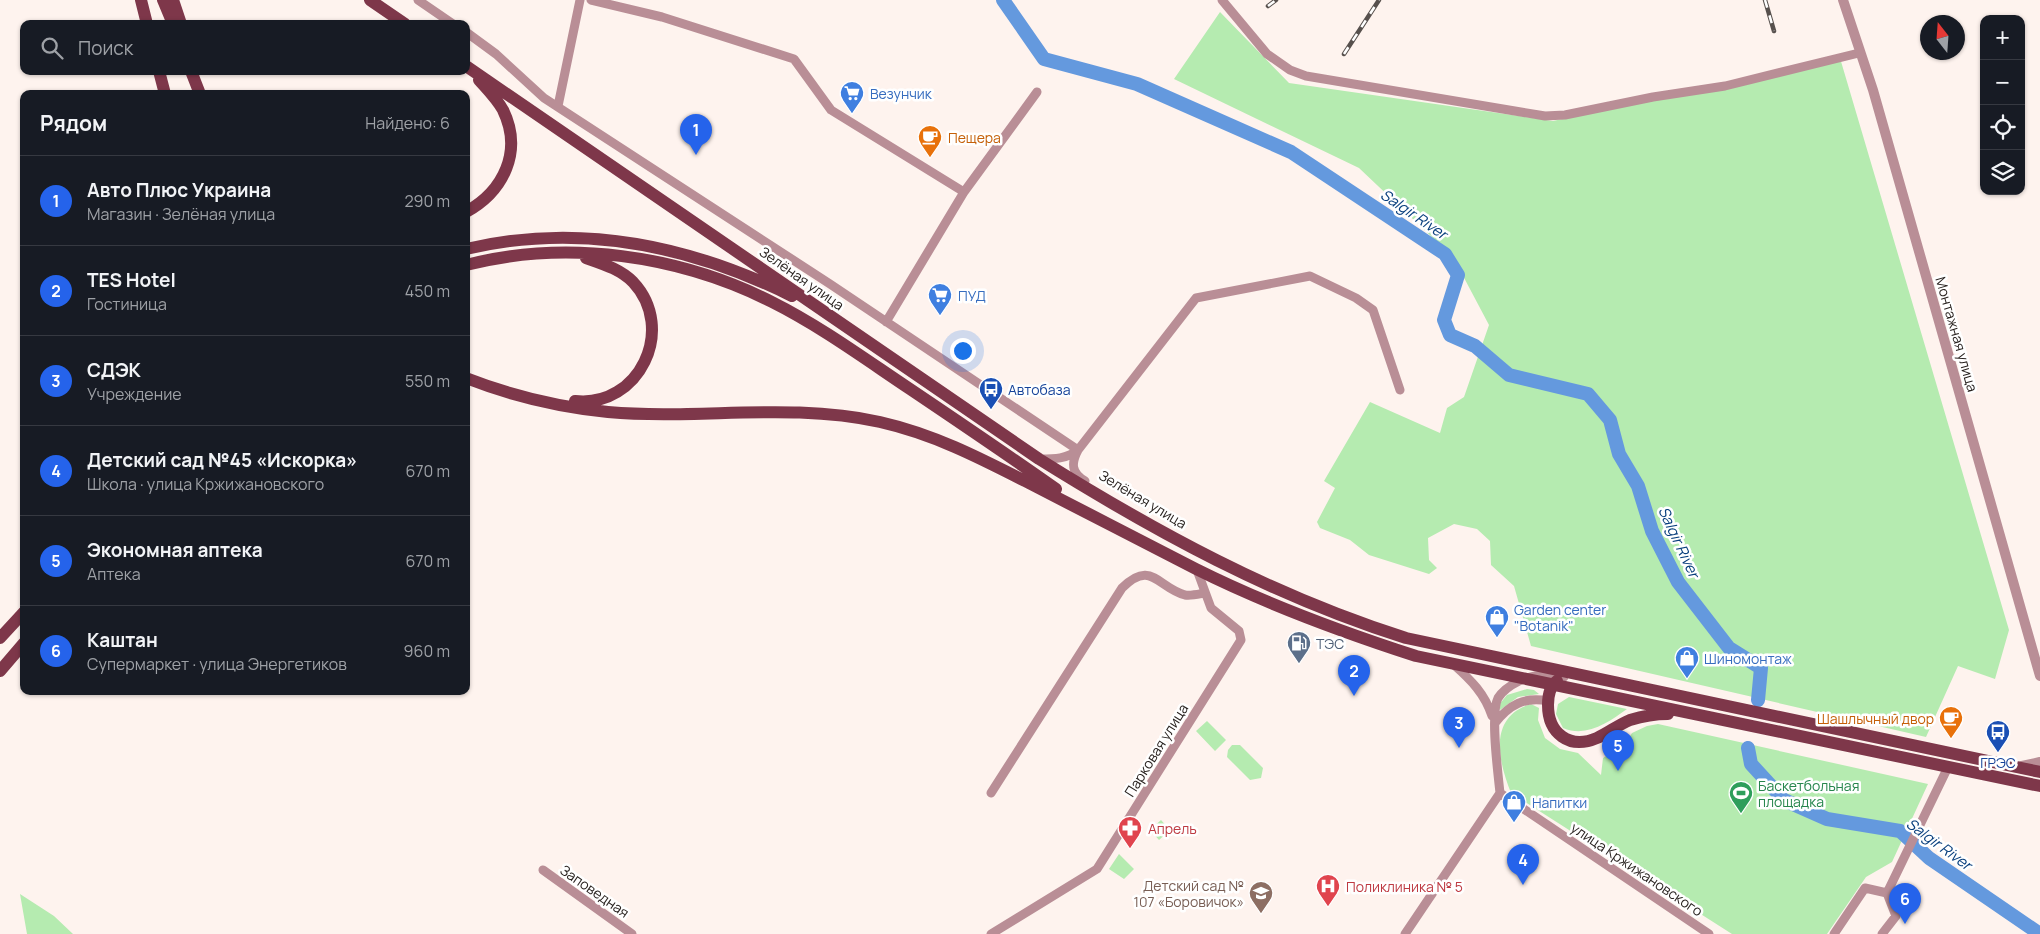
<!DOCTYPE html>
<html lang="ru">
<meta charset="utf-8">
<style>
:root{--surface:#171b24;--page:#242831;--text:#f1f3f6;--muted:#9ea1a6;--line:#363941;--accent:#2563eb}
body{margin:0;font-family:Manrope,sans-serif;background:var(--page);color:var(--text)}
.controls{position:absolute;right:15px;top:15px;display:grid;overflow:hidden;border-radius:10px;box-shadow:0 1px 4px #0004}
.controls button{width:45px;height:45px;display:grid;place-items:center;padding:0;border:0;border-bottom:1px solid var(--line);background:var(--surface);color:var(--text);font:25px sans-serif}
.compass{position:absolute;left:1920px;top:15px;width:45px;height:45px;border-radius:50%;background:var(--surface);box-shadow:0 1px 4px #0004;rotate:343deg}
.you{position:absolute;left:962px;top:350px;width:18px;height:18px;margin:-12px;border:4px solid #fff;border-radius:50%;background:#1a73e8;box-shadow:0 0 0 8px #1a73e833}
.badge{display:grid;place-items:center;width:32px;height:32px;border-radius:50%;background:var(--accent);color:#fff;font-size:16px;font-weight:700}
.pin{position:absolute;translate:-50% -41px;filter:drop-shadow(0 1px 2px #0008)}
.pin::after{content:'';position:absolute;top:26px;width:18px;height:15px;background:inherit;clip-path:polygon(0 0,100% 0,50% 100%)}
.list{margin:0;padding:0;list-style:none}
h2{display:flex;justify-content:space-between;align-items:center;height:65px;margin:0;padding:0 20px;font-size:21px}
h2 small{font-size:16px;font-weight:400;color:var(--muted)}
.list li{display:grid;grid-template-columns:32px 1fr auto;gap:15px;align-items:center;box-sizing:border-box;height:90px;padding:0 20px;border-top:1px solid var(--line)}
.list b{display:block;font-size:19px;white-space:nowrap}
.list p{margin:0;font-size:16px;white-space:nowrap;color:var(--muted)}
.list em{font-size:16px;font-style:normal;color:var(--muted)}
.icon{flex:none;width:28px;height:28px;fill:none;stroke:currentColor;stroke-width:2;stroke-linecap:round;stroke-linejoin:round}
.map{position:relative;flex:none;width:2040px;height:934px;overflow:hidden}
.search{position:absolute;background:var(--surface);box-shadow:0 1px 4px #0004;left:20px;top:20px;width:450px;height:55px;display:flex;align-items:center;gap:12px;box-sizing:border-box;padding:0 18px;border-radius:10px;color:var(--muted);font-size:19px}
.panel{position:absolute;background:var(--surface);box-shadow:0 1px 4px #0004;left:20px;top:90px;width:450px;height:605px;border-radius:10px}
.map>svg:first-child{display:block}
.green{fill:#b5ebb0}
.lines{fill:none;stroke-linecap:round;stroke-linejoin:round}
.river{stroke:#6499de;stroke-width:14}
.minor{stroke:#b98e96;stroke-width:9}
.tertiary{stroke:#b98e96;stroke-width:10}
.primary{stroke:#7e374a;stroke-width:12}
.rail-casing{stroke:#57504d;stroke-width:4.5}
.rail{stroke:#fff;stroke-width:2.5;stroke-dasharray:8;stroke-linecap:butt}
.labels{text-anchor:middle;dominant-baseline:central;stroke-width:5;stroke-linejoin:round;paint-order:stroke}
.shop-label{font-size:14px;fill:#366cbe;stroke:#fff;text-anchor:start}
.food-label{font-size:14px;fill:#c56008;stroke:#fff;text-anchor:start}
.street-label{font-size:14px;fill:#292320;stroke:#fff}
.transit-label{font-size:14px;fill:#164399;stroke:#fff;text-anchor:start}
.service-label{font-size:14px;fill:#4e5e75;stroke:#fff;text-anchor:start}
.leisure-label{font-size:14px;fill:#27864d;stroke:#fff;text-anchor:start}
.health-label{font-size:14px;fill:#be3a42;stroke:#fff;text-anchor:start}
.education-label{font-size:14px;fill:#785e54;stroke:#fff;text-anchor:end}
.water-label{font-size:15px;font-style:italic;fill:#093f7d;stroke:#fff}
</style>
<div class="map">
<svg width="2040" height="934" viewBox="0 0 2040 934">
<rect width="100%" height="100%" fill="#fef3ee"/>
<path class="green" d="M1220,12L1289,83L1553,121L1840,58L2009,630L1995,679L1958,666L1926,737L1531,646L1514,586L1491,565L1490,541L1477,529L1454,524L1428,538L1429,560L1437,568L1429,574L1369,555L1350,540L1320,528L1317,522L1335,488L1324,481L1370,402L1440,433L1447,408L1464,397L1489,325L1453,257L1359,168L1174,79Z
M1527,689L1534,690L1539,694L1518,697L1500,710L1498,706L1507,695Z
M1569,697L1627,709C1609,722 1587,738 1563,728L1556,714L1558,704Z
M1531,704L1539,708L1538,720L1545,738L1560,749L1578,753L1601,775L1603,758L1625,744L1632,733L1647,726L1658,724L1928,784L1892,862L1866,877L1827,934H1732L1511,793C1498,760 1488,717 1531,704Z
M1207,721L1226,740L1215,751L1196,731Z
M1232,745H1240L1263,768L1261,778L1250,780L1227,757L1228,750Z
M1161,820L1170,830L1159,840L1150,830Z
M1119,854L1134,869L1124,879L1109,869Z
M20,894L54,916L73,934H27Z"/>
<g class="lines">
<path class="river" d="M1003,0L1044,59L1137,84L1291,152L1445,254L1458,275L1444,320L1450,335L1475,346L1509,375L1588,394L1610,420L1619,454L1638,486L1652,531L1678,582L1729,648L1761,668L1758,700
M1748,748L1751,764L1784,800L1827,819L1900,831L1929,858L2040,934"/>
<path class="minor" d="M418,0L453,24
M591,0L662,17L794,59L831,110L964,192
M1222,0L1267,54L1290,70L1306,76L1545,116L1565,115L1653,97L1725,86L1859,53
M466,32L496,54L544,98L830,284L1078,450C1067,459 1054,459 1040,459
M558,106L580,0
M886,322L964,192L1037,92
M1085,481C1071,473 1071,463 1078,450L1196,298L1310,276L1356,298L1373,310L1400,390
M1454,665C1471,680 1485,694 1492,716
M1495,723C1509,705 1525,696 1548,701
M991,793L1122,588C1151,559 1157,587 1185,595C1191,596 1199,594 1205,593
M1500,793L1709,934
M1500,793C1498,773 1490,714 1498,698C1503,690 1511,685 1519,681C1533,674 1548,674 1564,677
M543,870L632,934
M1887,893L1948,767
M991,934L1097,869L1241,640L1239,631L1211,608L1197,570
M1405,934L1500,793
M1834,934L1865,888L1887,893
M1882,934L1896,916L1887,893"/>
<path class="tertiary" d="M1843,0L1873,90L2040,676
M2022,766L2040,762"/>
<path class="primary" d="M141,0L147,24
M163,0L173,24
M173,0L181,24
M370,0L405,24
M466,66L1039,459C1156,532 1273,596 1406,638L2040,772
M159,71L165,94
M191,71L200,94
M466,212C504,191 523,151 503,110C497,99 487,89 479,80
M466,249C580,222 689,245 792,296
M466,265C567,239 679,255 772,302C820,326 865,359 910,389C959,422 1008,455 1056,489
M466,378C512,396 559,407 608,412C699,420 790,402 880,422C933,434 978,457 1025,481C1082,510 1139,540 1196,569C1266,604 1342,632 1416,656L2040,786
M575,401C639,408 677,329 633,282C620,269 603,264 586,258
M0,638L24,612
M0,671L24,643
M1557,681C1550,686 1548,696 1548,705C1548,733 1569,750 1597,738C1608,733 1618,725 1630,720C1643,716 1655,714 1668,714"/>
<g class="rail-casing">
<path id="rail" d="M1765,0L1774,31
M1268,6L1276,0
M1344,54L1379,0"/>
</g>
<use href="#rail" class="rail"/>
</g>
<defs>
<g id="supermarket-pin" transform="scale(1.25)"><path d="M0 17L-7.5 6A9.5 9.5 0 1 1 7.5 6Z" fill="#3f7fe0" stroke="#fff"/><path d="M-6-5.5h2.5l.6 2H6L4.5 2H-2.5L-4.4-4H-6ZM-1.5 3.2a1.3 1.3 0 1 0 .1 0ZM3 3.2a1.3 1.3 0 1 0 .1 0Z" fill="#fff"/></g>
<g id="cafe-pin" transform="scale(1.25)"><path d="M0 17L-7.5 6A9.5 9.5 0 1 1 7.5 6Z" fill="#e8710a" stroke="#fff"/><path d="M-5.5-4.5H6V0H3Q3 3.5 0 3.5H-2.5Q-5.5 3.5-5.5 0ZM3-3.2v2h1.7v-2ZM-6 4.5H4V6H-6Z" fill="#fff"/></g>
<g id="bus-pin" transform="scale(1.25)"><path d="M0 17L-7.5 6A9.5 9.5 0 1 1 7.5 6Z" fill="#1a4fb4" stroke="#fff"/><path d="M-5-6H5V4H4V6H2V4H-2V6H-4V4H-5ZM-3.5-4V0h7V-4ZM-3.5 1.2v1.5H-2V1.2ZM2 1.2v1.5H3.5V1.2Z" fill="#fff"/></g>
<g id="shop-pin" transform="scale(1.25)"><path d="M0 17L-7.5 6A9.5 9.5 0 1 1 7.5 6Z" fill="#3f7fe0" stroke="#fff"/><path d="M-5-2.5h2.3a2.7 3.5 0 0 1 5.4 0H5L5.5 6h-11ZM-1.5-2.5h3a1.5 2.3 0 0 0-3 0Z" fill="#fff"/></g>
<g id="fuel-pin" transform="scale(1.25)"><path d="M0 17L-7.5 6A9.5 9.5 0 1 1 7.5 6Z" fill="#5c6f8a" stroke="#fff"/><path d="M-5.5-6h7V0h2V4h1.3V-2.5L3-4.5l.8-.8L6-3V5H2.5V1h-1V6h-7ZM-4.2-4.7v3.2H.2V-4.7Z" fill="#fff"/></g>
<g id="stadium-pin" transform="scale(1.25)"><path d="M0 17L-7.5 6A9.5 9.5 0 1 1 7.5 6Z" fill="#2e9e5b" stroke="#fff"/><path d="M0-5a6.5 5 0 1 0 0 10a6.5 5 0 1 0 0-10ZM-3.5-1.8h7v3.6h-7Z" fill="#fff"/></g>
<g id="pharmacy-pin" transform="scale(1.25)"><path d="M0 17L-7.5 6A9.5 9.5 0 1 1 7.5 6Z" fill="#e0444e" stroke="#fff"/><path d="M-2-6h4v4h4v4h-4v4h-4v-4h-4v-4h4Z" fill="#fff"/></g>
<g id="hospital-pin" transform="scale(1.25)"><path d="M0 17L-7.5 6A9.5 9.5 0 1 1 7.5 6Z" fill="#e0444e" stroke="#fff"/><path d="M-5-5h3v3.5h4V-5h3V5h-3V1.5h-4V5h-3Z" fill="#fff"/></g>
<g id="school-pin" transform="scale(1.25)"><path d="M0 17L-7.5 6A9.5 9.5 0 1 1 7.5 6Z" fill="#8d6e63" stroke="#fff"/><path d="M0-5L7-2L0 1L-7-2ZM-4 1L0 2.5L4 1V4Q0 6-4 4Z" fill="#fff"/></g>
</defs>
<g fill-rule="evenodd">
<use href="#supermarket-pin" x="852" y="93"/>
<use href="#cafe-pin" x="930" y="137"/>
<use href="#supermarket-pin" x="940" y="295"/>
<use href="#bus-pin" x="991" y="389"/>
<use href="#shop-pin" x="1497" y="617"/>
<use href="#fuel-pin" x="1299" y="643"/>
<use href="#shop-pin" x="1687" y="658"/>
<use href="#cafe-pin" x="1951" y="718"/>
<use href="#bus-pin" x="1998" y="732"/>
<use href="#stadium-pin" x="1741" y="793"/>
<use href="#shop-pin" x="1514" y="802"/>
<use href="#pharmacy-pin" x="1130" y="828"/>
<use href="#hospital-pin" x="1328" y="886"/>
<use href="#school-pin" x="1261" y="893"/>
</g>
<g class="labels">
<g class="shop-label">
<text x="870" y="93">Везунчик</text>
<text x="958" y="295">ПУД</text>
<text x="1514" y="609">Garden center<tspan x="1514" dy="16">"Botanik"</tspan></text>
<text x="1704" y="658">Шиномонтаж</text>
<text x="1532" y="802">Напитки</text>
</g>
<g class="food-label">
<text x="948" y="137">Пещера</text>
<text x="1934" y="718" text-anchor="end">Шашлычный двор</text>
</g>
<g class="street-label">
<text transform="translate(802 278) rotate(35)">Зелёная улица</text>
<text transform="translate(1957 334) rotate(74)">Монтажная улица</text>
<text transform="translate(1143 499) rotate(31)">Зелёная улица</text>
<text transform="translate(1156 750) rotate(-58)">Парковая улица</text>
<text transform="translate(1637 869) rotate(34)">улица Кржижановского</text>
<text transform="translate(595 891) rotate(35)">Заповедная</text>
</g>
<g class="transit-label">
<text x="1008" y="389">Автобаза</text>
<text x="1998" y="762" text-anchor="middle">ГРЭС</text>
</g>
<g class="service-label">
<text x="1316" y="643">ТЭС</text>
</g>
<g class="leisure-label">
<text x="1758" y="785">Баскетбольная<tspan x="1758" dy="16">площадка</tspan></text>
</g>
<g class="health-label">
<text x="1148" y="828">Апрель</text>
<text x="1346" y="886">Поликлиника № 5</text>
</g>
<g class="education-label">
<text x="1244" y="885">Детский сад №<tspan x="1244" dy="16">107 «Боровичок»</tspan></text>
</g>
<g class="water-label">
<text transform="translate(1414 214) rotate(34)">Salgir River</text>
<text transform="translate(1679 542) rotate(65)">Salgir River</text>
<text transform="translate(1939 844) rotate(36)">Salgir River</text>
</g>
</g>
</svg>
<div class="controls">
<button>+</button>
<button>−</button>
<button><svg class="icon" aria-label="locate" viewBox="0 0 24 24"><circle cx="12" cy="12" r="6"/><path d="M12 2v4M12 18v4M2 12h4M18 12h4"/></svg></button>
<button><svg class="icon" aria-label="layers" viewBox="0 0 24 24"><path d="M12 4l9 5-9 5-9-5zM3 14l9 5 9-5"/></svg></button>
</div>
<svg class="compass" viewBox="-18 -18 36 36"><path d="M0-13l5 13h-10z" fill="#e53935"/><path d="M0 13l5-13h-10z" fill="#9ea1a6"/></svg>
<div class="you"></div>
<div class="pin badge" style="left:696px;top:155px">1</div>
<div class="pin badge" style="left:1354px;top:696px">2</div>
<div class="pin badge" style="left:1459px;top:748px">3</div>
<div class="pin badge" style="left:1523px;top:885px">4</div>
<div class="pin badge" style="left:1618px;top:771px">5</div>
<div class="pin badge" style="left:1905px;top:924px">6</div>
<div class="search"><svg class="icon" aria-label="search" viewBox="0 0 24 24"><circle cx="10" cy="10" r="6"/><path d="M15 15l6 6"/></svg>Поиск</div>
<section class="panel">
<h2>Рядом<small>Найдено: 6</small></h2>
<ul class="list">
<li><span class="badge">1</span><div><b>Авто Плюс Украина</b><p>Магазин · Зелёная улица</p></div><em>290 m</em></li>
<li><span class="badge">2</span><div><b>TES Hotel</b><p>Гостиница</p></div><em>450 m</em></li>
<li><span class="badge">3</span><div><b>СДЭК</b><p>Учреждение</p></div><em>550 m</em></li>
<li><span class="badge">4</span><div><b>Детский сад №45 «Искорка»</b><p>Школа · улица Кржижановского</p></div><em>670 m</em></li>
<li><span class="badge">5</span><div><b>Экономная аптека</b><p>Аптека</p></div><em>670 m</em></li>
<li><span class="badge">6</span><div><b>Каштан</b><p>Супермаркет · улица Энергетиков</p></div><em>960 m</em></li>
</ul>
</section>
</div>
